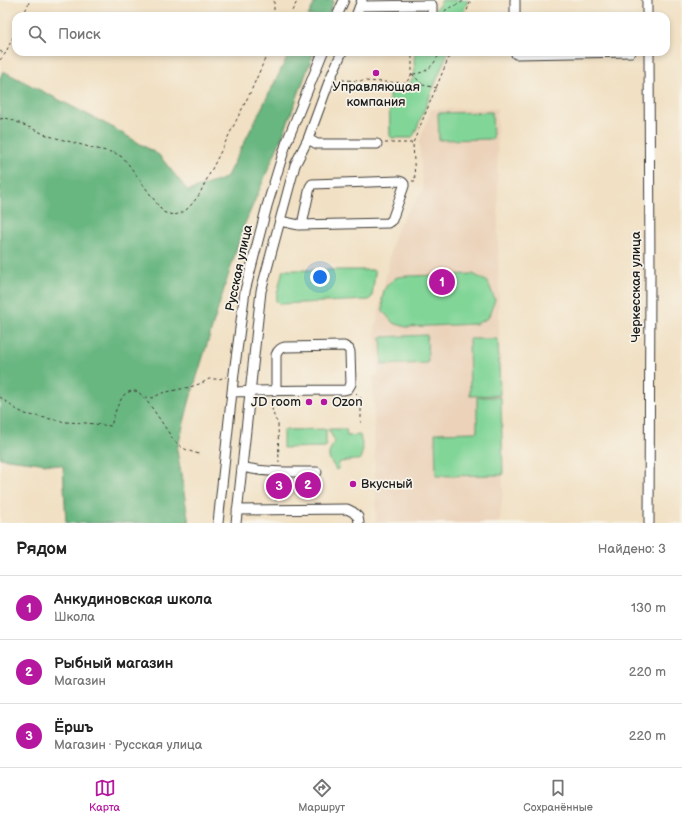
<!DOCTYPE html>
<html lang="ru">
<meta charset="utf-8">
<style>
:root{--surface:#fff;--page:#f6f6f6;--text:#222;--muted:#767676;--line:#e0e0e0;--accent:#b5179e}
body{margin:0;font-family:"Balsamiq Sans",sans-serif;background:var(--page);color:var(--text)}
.you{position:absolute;left:320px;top:277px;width:14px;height:14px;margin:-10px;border:3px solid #fff;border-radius:50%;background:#1a73e8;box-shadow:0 0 0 6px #1a73e833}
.badge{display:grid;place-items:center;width:26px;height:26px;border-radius:50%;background:var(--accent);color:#fff;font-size:13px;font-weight:700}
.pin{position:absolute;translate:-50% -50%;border:2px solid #fff;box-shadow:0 1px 4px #0006}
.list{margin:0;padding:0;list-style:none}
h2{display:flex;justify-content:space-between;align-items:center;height:52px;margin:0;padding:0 16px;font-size:17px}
h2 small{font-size:13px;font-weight:400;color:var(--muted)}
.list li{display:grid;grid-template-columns:26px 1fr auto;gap:12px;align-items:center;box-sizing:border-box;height:64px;padding:0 16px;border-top:1px solid var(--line)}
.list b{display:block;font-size:15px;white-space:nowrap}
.list p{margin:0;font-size:13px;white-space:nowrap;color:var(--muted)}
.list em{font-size:13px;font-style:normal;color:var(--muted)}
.icon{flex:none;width:22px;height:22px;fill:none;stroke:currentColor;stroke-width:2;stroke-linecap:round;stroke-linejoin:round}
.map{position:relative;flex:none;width:682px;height:523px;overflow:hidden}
.search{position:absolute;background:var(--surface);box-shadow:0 2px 6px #0003;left:12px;right:12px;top:12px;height:44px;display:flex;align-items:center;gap:10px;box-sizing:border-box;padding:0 14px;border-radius:12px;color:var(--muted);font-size:15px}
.sheet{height:244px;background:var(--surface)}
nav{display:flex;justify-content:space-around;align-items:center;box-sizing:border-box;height:56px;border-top:1px solid var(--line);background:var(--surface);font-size:11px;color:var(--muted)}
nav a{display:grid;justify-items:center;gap:2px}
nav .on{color:var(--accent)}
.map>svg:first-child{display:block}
.built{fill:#ebd2b9}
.green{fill:#80d597;stroke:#4e785a}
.forest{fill:#68b680;stroke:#42694e}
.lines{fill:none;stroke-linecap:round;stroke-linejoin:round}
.minor-casing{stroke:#3c3935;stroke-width:11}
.path{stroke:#3c3935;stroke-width:1;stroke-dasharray:3 3;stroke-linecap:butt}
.minor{stroke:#fff;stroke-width:9}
.poi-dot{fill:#b5179e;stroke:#f7f3e8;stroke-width:1.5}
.labels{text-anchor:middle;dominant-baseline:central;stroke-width:3.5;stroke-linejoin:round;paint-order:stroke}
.poi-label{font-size:13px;fill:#1c1c1c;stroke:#f7f3e8;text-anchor:start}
.street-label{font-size:13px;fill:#1c1c1c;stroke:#f7f3e8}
</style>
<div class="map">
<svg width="682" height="523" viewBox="0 0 682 523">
<rect width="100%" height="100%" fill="#f7f3e8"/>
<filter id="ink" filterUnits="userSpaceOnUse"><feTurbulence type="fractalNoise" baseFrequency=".025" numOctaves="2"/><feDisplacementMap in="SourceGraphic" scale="8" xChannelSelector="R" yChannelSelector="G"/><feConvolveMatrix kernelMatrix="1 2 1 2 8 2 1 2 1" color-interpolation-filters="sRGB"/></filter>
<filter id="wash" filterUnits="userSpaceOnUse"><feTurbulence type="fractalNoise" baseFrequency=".012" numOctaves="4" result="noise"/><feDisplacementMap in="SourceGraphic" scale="16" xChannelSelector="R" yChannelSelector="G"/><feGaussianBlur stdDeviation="0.9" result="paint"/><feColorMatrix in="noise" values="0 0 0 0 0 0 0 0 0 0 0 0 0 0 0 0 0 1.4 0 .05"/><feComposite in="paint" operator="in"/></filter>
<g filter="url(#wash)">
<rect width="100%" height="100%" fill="#f1e0c3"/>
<path class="built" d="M497,108L499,328L503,492L500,517V523H376L373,376H378L375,329L394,236L400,223L423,190L419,143L431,109Z"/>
<path class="green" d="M442,0H468L462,16H434L436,8L440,4Z
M416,52H448L414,135L411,138H392L390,136V135L389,90V88L393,87H406C408,83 413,80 414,76C416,68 412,59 416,52Z
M492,112L493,139L439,140L438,113Z
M283,270H374L375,273L372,297L369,300L280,304L276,301V299L282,273Z
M473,274L488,282L495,300L488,318L476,324L406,327L393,323L383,311L382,299L384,290L388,284L397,277L407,276Z
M427,335L428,363L382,365L381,337Z
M469,339H498L500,395L470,396Z
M477,397H501L503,475L436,476L435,433L477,432Z
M326,429V447L283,448V430Z
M328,429H346L347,436L360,435L363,449L360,460C353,459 347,462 340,462L339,463L338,469L336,470C333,463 326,459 330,451C331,447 333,445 335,441Z"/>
<path class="forest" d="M316,0H334L328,16H308Z
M290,52H314L285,130L243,228L190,399L177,450L189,523H66L63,466L0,458V78L3,71L110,126L159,155L188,191L226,178Z"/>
</g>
<g filter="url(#ink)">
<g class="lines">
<g class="minor-casing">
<path id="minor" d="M515,0V16
M647,0V16
M360,6L432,5V16
M337,16L344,0
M356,16L362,0
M516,52V54L631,52
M649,52L650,275L649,523
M308,139L317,144H377
M280,221L299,225L388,223L392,220L404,186V184L402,182L399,181L312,184L310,187L302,225
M233,392C270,390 307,390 344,390L348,389L351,384L350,352L349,349L344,346L285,347C280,348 278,350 276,355V391
M242,467C266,473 292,472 317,472
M237,510L347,509L353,512L358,517L359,523
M218,523L234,373L245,291L267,206L286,144L323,52
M236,523L261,291L295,165L308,139L330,79L342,52"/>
</g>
<path class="path" d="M23,16L30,0
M274,16V0
M289,16L298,0
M441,16C448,4 456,8 464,0
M465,16L471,0
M0,51L5,54
M354,52H357
M0,60L5,54L16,31
M412,74L422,84
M413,74C428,73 434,65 440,52
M342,80L406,83L412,74V52
M406,83L408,86L423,85L437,88
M0,119L6,118L12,120L49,136L93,148L115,153L122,157L129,165L163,212C181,220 189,208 199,195L251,91L268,52
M385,143H413
M412,181H415L413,143L451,52
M356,393L361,398V423
M0,397L14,408L25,414L66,422L86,423L111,426C114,415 117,404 124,395C128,391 134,390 138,392C148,399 165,428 173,439C180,448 188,451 199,454
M145,397L152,398L162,393L190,387L202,383L209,379H219L226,377
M270,402L275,419L278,423L279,463
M276,501V480"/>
<use href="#minor" class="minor"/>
</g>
</g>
<g class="poi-dot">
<circle cx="376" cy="73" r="4"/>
<circle cx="309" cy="402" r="4"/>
<circle cx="324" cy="402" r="4"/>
<circle cx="353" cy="484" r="4"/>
</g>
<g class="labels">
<g class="poi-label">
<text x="376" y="87" text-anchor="middle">Управляющая<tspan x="376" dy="15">компания</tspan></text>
<text x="301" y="402" text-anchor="end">JD room</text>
<text x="332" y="402">Ozon</text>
<text x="361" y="484">Вкусный</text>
</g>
<g class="street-label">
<text transform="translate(239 268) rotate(-78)">Русская улица</text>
<text transform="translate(636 287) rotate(-90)">Черкесская улица</text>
</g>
</g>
</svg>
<div class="you"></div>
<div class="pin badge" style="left:442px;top:282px">1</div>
<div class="pin badge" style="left:308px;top:485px">2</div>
<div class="pin badge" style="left:279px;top:486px">3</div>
<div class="search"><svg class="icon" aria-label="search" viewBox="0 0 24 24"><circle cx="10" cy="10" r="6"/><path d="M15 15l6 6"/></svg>Поиск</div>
</div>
<section class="sheet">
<h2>Рядом<small>Найдено: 3</small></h2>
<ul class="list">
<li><span class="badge">1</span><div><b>Анкудиновская школа</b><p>Школа</p></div><em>130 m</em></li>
<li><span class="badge">2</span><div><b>Рыбный магазин</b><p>Магазин</p></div><em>220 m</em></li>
<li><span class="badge">3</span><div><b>Ёршъ</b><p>Магазин · Русская улица</p></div><em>220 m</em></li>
</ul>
</section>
<nav>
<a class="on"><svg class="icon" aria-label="map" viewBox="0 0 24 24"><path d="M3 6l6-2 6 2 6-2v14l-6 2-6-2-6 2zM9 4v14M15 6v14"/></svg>Карта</a>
<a><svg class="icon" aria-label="directions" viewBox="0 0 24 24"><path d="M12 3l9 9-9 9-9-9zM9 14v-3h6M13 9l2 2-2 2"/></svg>Маршрут</a>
<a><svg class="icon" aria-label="saved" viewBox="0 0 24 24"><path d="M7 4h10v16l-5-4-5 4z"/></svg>Сохранённые</a>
</nav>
